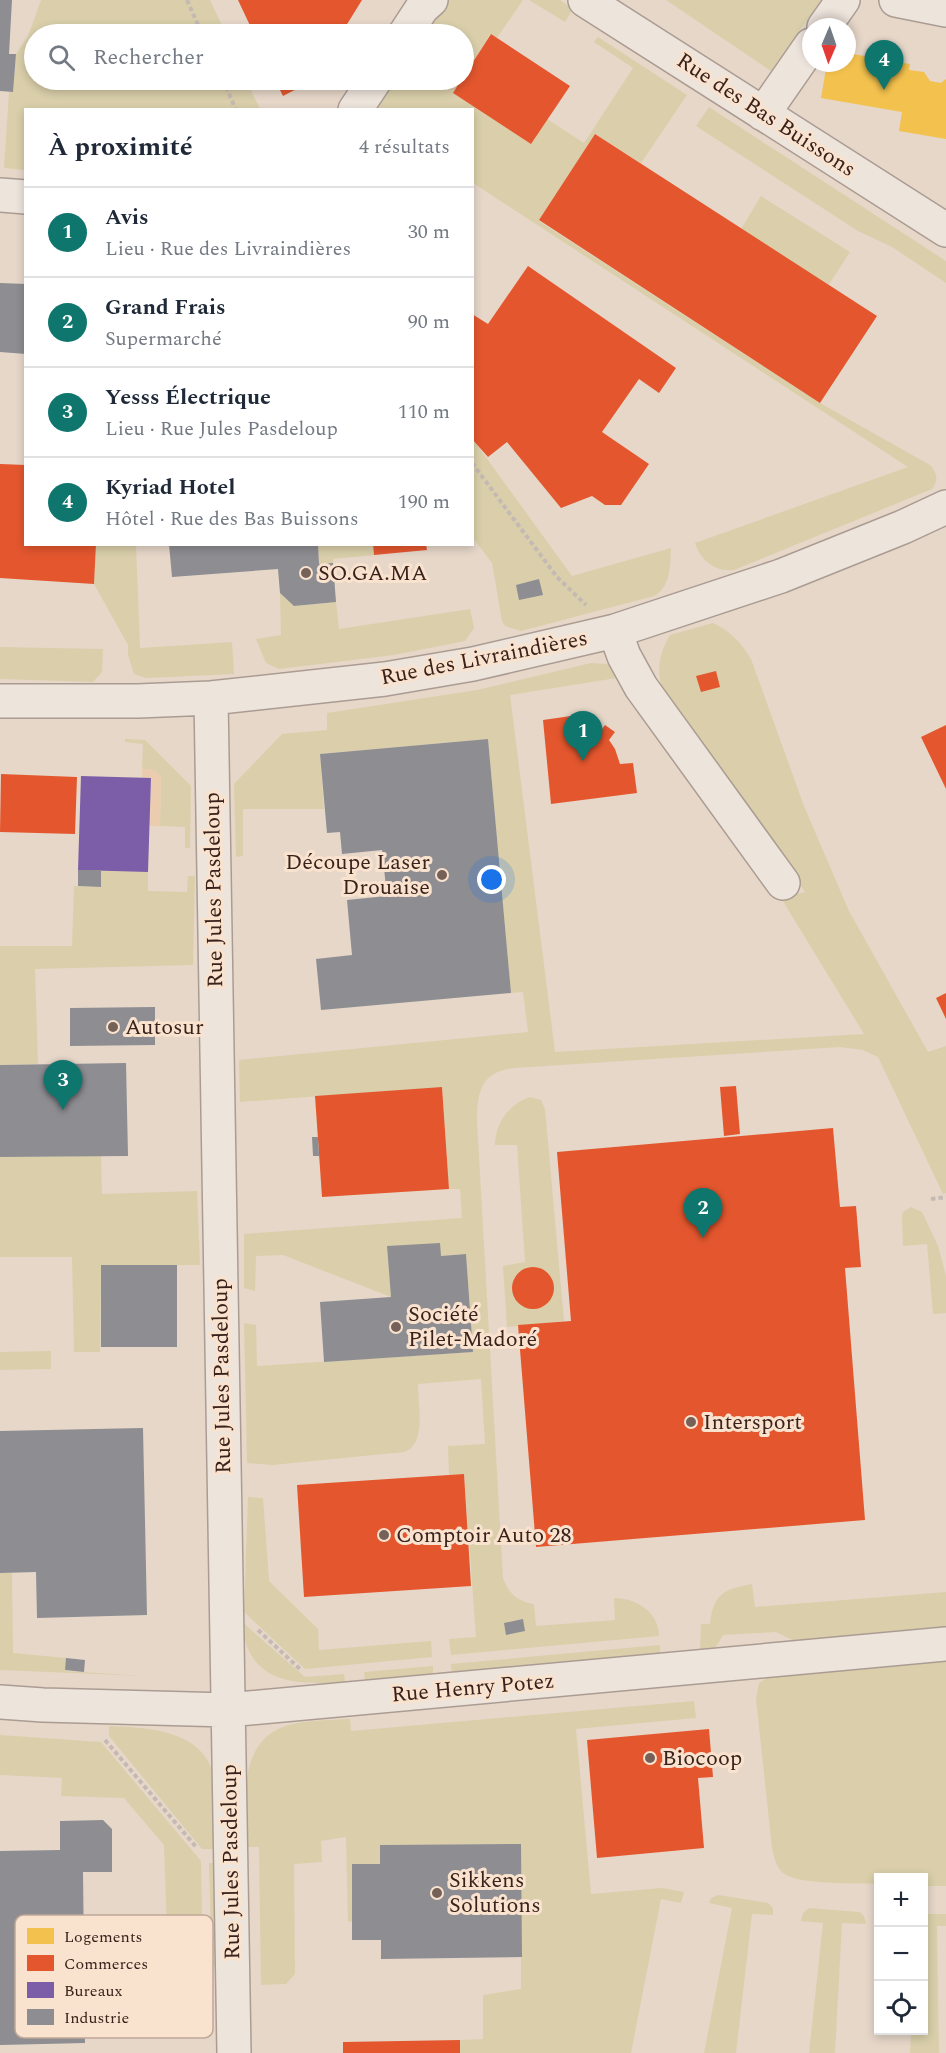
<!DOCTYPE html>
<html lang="fr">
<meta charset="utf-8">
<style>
:root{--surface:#fff;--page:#f6f6f7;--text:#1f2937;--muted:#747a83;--line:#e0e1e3;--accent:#0f766e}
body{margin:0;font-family:Spectral,serif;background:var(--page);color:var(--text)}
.controls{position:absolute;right:18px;bottom:18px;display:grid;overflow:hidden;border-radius:0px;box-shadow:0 3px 9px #0003}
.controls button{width:54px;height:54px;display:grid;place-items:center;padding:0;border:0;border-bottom:2px solid var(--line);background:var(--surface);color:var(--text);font:30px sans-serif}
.compass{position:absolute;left:802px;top:18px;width:54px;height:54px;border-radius:50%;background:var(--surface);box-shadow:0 3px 9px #0003;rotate:182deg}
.you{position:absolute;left:492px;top:880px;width:21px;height:21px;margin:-15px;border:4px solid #fff;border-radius:50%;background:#1a73e8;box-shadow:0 0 0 9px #1a73e833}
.badge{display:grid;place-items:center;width:39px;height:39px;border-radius:50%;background:var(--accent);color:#fff;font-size:20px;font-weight:700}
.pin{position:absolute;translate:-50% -50px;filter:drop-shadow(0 2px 3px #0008)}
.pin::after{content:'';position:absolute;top:32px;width:21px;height:18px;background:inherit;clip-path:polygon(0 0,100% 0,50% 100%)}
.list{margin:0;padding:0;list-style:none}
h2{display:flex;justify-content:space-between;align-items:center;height:78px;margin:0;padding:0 24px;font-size:26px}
h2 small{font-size:20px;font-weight:400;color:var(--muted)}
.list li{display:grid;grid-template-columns:39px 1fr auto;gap:18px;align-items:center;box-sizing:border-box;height:90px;padding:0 24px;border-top:2px solid var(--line)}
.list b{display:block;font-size:22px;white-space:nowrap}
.list p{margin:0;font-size:20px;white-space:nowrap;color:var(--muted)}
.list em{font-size:20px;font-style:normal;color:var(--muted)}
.icon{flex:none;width:33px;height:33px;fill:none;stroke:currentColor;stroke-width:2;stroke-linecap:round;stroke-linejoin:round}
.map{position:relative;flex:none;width:946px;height:2053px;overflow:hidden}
.search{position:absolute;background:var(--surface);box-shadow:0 3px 9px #0003;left:24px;top:24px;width:450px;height:66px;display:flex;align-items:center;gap:15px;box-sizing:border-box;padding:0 21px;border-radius:33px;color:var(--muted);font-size:22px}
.panel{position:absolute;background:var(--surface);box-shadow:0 3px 9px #0003;left:24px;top:108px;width:450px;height:438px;border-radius:0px}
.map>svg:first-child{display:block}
.green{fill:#dacfaa}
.sand{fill:#ecccae}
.homes{fill:#f2c14e}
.shops{fill:#e4572e}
.offices{fill:#7b5ea7}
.industry{fill:#8d8d92}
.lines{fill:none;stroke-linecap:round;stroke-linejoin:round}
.minor-casing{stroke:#ab9c93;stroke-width:36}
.path{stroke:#c5bab3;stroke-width:4;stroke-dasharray:4.5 3;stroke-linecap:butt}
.minor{stroke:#ede4dc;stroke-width:33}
.poi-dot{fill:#766158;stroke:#f9e2ce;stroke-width:2}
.labels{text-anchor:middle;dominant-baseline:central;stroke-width:6;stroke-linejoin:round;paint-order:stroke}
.street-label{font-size:22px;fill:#39221b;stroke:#f9e2ce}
.poi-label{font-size:22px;fill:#39221b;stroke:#f9e2ce;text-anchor:start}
.key{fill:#f9e2ce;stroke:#bfa898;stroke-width:1.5}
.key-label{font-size:16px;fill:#39221b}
</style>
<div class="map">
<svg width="946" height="2053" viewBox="0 0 946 2053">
<rect width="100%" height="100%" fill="#e6d7c9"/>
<path class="green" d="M41,0H210L226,34H34V80H246L260,109L26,110L25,170L4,168L9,92H13L16,54L28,36Z
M449,0H523L497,38L490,34L464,76V34H425Z
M529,0H560L573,9L565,22Z
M666,0H821L771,71Z
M598,37L687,95L641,163L595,134L539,221L820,403L930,465C937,472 939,481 932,489L734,570C715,572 701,561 695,543L908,467L473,183L472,110H376L395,80H461L453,93L531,144L547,119L584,143L633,68L594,42Z
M709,107L946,261V283L892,247L858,231L696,126Z
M761,196L850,252L828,286L741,229Z
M472,438L572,576L671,548C670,565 671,587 654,596L521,631L505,626L502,621L492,563L473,538Z
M96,545H136L140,648L232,642L234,674L146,678L134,674L128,655V645L94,584Z
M318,545H373L374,555L333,559V563L319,564Z
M280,593L295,606L336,602L339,629L470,609L474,628L465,641L394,655L279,669L266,663L256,639L281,635Z
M713,623C730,631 741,642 751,659L804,806L849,911L928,1052L946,1046V1193L943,1194L878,1057L863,1050L840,1047L514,1068C481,1072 477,1092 477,1122L503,1578C509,1594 517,1601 534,1604L536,1626L615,1620L614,1598C636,1598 659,1612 659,1636L451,1655L449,1639L476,1637L464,1474L449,1475L448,1446L485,1444L481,1379L418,1384C418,1405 427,1444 404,1452L273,1465L247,1463L244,1323L256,1325L257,1366L473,1352L466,1254L441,1256L387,1247L391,1297L283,1255L256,1256L255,1291L244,1288V1234L462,1218L460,1189H449L442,1087L240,1102L239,1060L528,1032L523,992L511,993L488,739L320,754L324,809H243V856L236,857L234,784L282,734L327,730V713L477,690L591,663L608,664L623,677L510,695L555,1052L864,1034L781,898L805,892L662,688C656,669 660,652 670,635Z
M0,647L103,649L102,672L93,682L0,679Z
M125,739L145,740L191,786L190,848H185V827L160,826L161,777L154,770L142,769L143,744L125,742Z
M101,870L148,872V891L187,892L188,876H195L193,965L35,969L38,1064L0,1065V946H72L74,886L100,887Z
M530,1097L541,1100L545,1109L564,1321L507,1327L503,1266L525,1262L517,1145H495C495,1123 509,1104 530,1097Z
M101,1156L102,1194L197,1191L200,1265H101L100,1352H74L72,1257H0V1157Z
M911,1207L922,1212L938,1246L946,1276V1313L933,1314L927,1244L903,1246L902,1216L903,1212Z
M51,1351V1369L0,1370V1352Z
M248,1497L263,1498L269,1581L318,1629L319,1650L431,1641L432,1657L305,1669L244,1612Z
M0,1573H12L13,1653L66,1658L65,1671L145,1676L0,1670Z
M752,1584L755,1607L946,1592V1629L796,1642L776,1632L723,1635L714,1650L700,1651L701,1624H710C713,1593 725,1589 752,1584Z
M241,1621L305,1677L344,1674L345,1682C294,1685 248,1685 241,1621Z
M660,1645V1655L452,1674L451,1664Z
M946,1659V1886H924V1878H878V1884C858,1883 798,1885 783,1873C776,1867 774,1857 772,1848L756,1699L759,1683L770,1676Z
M433,1666V1675L365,1681L364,1672Z
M694,1701L696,1718L576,1729L591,1894L662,1888L684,1892L681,1903L661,1899L631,2053H460V2040L483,2039V1995L521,1989V1844L380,1845V1864L352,1865V1921L348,1922L346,1837L321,1841L322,1862L294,1864L295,1974L286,1984L261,1985L259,1847H248C246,1805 235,1740 289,1725C309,1720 330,1720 350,1719L351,1731Z
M109,1726C149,1728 205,1729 215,1780C219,1798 215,1829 215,1849H202L109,1736Z
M0,1735L101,1742L201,1861L203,1976C188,1977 177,1976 168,1963L164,1845L124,1798L61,1796L62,1778L0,1775Z
M209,1863H217V1962L212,1970Z
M718,1895L768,1903L773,1908V1915L752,1914L736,2053H704L732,1908L709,1903L711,1898Z
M809,1908L859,1912C864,1914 865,1918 866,1924L842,1923L835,2053H809L823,1923L801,1921L803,1913Z
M924,1914H946V1926H937L939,2053H910L911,2031L924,2030Z"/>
<path class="sand" d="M142,769L154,770L161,777L160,826H150L151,779L142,778Z"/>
<path class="homes" d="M847,53L910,64L909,70L924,72L930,81L941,83L946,79V139L899,131L902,112L821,98L827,63H847Z"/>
<path class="shops" d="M238,0H362L341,34H254Z
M491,34L570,86L531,144L453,93L461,80H464V76Z
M275,80H314L283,96Z
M595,134L877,316L820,403L539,220Z
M528,266L676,368L659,393L639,379L602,432L649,464L621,505H605L592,496L561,508L507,442L488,457L472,439V314L488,324Z
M0,464L26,465V544H96L94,584L0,578Z
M373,544H426L427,550L374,555Z
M716,671L720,687L701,692L696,676Z
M571,716L573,730L586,729L599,733L605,725L615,732L609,740L615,749L620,764L633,763L637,793L551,804L543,720Z
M946,725V789L921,737Z
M1,774L77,777L75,834L0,832Z
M946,993V1019L936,998Z
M736,1086L740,1134L724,1136L720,1087Z
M442,1087L449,1189L322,1197L315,1096Z
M833,1128L840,1207L856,1206L861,1267L845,1268L865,1520L536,1547L518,1325L571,1321L557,1152Z
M512 1288a21 21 0 1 1 42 0a21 21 0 1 1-42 0Z
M464,1474L471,1586L304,1597L297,1485Z
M709,1729L713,1777L698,1778L704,1848L597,1858L587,1740Z
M460,2040V2053H343V2042Z"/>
<path class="offices" d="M81,776L151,778L148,872L78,870Z"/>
<path class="industry" d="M0,0H12L9,54H16L13,92L0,91Z
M0,283L26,284V354L0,352Z
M169,544H318L319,564L333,563L336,602L294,606L280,593L278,569L172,577Z
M539,579L543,595L519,600L516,585Z
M488,739L511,993L321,1010L316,959L352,955L347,900L387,896L382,850L342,854L340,832L327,833L320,754Z
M78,870H101V887L78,886Z
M155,1007V1045L70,1046V1008Z
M126,1063L128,1156L0,1157V1065Z
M312,1137H318L319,1156H313Z
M440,1243L441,1256L466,1254L473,1352L324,1362L320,1302L391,1297L387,1246Z
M101,1265H177V1347H101Z
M143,1428L147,1615L37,1618L36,1572L0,1573V1431Z
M523,1619L525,1631L506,1635L504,1623Z
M66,1658L85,1660L84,1672L65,1670Z
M103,1820L112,1829V1872H83L85,2043L0,2045V1851L60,1850V1821Z
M521,1844L522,1957L381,1959V1940H352V1864H380V1845Z"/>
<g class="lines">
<g class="minor-casing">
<path id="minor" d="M585,0L946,230
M896,0L946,10
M824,27L843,0
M405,34L422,8L431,0
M355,110L375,80
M763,114L811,45
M0,195L26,197
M615,631L624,656L641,687L783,883
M211,698L234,2053
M0,701H138L211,698L385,679L473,664L615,631L781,576L903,527L946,507
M0,1702L43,1705L228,1710L946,1644"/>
</g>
<path class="path" d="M187,0L202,34
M223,80L236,110
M472,463L557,577L586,605
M931,1199L946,1197
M258,1630L301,1670
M105,1740L197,1848"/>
<use href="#minor" class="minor"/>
</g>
<g class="poi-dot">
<circle cx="306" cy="573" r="6"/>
<circle cx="442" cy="875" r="6"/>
<circle cx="113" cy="1027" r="6"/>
<circle cx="396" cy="1327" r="6"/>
<circle cx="691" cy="1422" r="6"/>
<circle cx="384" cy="1535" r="6"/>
<circle cx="650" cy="1758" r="6"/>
<circle cx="437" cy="1893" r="6"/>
</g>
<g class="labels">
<g class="street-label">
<text transform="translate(766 115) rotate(33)">Rue des Bas Buissons</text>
<text transform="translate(484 658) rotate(-11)">Rue des Livraindières</text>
<text transform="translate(214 890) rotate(-91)">Rue Jules Pasdeloup</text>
<text transform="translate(222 1376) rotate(-91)">Rue Jules Pasdeloup</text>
<text transform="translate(473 1688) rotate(-5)">Rue Henry Potez</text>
<text transform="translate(231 1862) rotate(-91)">Rue Jules Pasdeloup</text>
</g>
<g class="poi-label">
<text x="318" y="573">SO.GA.MA</text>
<text x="430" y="862" text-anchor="end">Découpe Laser<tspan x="430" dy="25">Drouaise</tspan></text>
<text x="125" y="1027">Autosur</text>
<text x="408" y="1314">Société<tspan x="408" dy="25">Pilet-Madoré</tspan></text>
<text x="703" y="1422">Intersport</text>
<text x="396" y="1535">Comptoir Auto 28</text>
<text x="662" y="1758">Biocoop</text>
<text x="449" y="1880">Sikkens<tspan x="449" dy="25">Solutions</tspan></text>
</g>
</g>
<rect x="15" y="1915" width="198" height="123" rx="9" class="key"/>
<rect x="27" y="1928" width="27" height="16" fill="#f2c14e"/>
<rect x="27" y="1955" width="27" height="16" fill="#e4572e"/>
<rect x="27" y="1982" width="27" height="16" fill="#7b5ea7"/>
<rect x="27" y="2009" width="27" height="16" fill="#8d8d92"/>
<g class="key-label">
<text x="64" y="1942">Logements</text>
<text x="64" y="1969">Commerces</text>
<text x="64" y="1996">Bureaux</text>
<text x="64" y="2023">Industrie</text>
</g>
</svg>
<div class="controls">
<button>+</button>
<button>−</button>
<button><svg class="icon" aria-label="locate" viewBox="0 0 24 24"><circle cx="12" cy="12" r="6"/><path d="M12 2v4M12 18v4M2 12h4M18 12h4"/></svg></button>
</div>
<svg class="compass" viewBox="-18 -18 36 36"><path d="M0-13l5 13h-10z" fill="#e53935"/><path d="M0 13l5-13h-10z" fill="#747a83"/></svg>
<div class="you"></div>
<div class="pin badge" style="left:583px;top:761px">1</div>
<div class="pin badge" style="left:703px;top:1238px">2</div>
<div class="pin badge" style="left:63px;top:1110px">3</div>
<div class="pin badge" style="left:884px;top:90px">4</div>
<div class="search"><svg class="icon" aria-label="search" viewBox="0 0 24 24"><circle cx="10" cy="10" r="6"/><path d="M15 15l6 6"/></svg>Rechercher</div>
<section class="panel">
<h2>À proximité<small>4 résultats</small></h2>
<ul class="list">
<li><span class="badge">1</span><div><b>Avis</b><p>Lieu · Rue des Livraindières</p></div><em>30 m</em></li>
<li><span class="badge">2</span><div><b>Grand Frais</b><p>Supermarché</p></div><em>90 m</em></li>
<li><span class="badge">3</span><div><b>Yesss Électrique</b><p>Lieu · Rue Jules Pasdeloup</p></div><em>110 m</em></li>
<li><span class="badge">4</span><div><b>Kyriad Hotel</b><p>Hôtel · Rue des Bas Buissons</p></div><em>190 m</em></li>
</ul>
</section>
</div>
